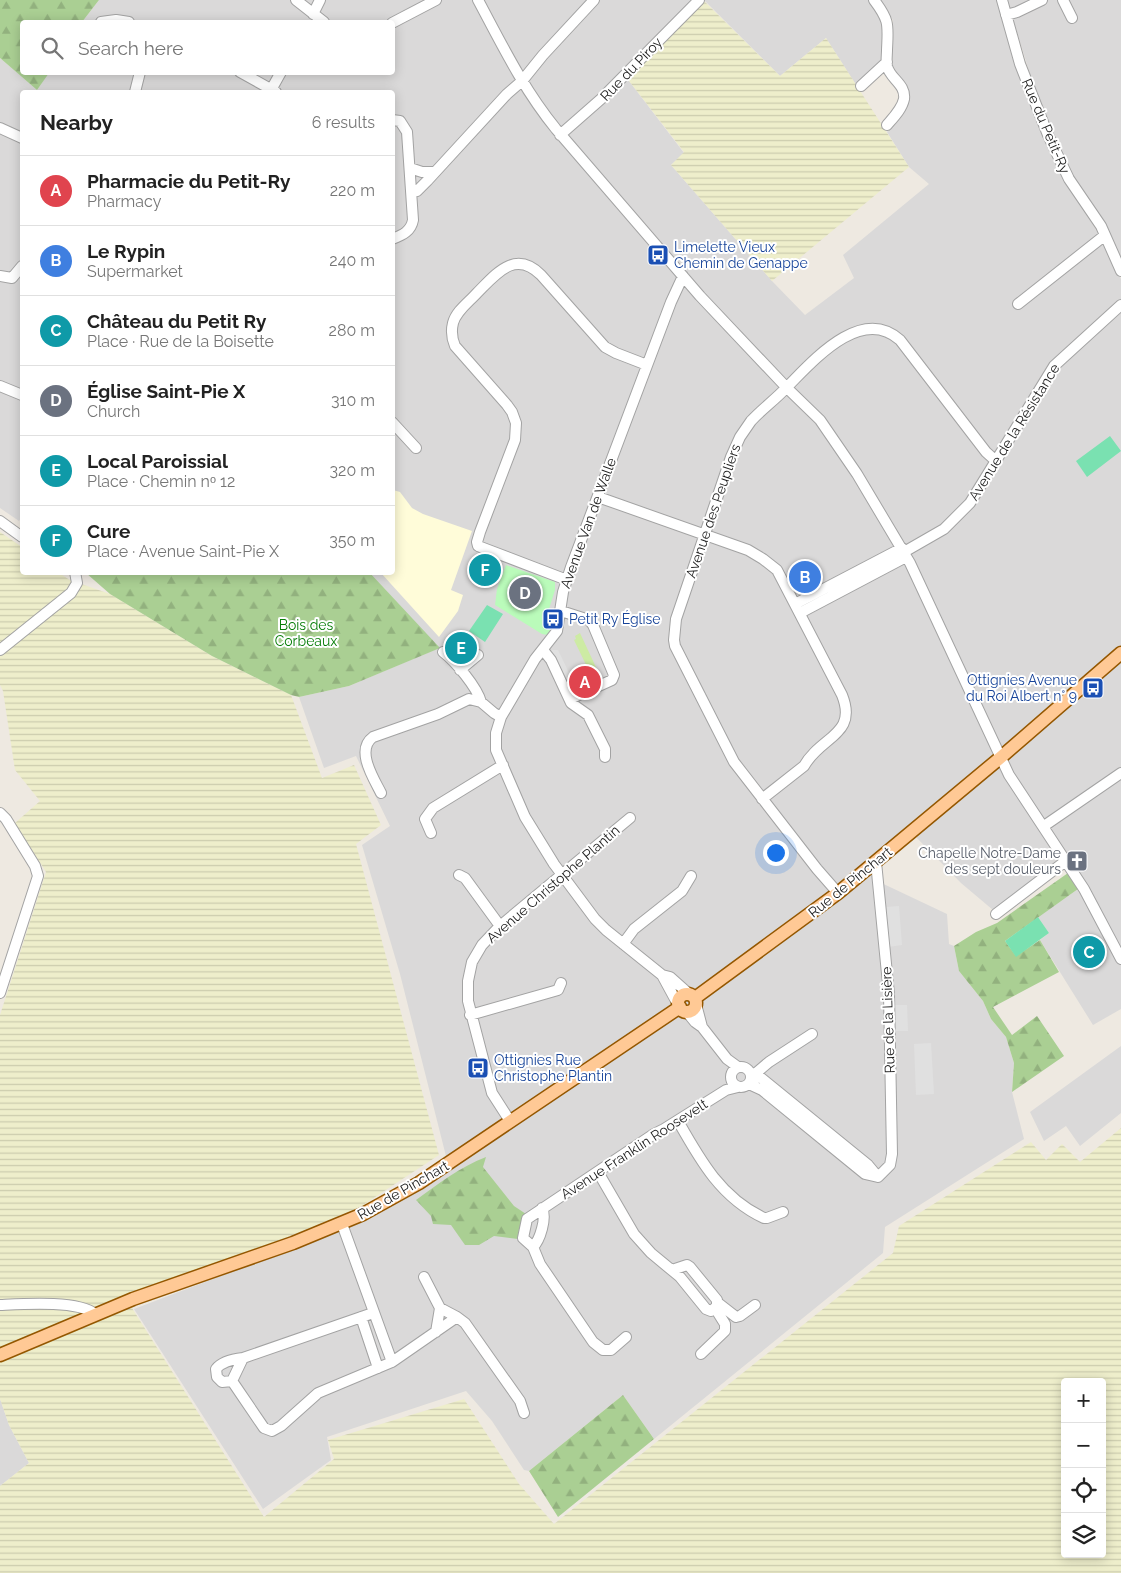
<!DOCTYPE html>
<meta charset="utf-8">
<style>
:root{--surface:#fff;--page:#f6f6f6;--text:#222;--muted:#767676;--line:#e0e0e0;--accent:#c80010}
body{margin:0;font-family:Raleway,sans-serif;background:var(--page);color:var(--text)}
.controls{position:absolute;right:15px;bottom:15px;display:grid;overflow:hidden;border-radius:5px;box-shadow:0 2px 12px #0003}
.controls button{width:45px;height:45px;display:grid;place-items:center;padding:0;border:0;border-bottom:1px solid var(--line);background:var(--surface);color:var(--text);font:25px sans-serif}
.you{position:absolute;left:775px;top:852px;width:18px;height:18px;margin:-12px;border:4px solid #fff;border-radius:50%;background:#1a73e8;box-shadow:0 0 0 8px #1a73e833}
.badge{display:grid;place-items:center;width:32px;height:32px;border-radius:50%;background:var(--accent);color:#fff;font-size:16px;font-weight:700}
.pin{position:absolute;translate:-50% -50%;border:2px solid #fff;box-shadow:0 1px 5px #0006}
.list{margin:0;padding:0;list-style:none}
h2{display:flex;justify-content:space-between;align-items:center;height:65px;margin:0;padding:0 20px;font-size:21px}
h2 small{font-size:16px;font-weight:400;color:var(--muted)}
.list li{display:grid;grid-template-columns:32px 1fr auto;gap:15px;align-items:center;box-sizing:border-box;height:70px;padding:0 20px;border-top:1px solid var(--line)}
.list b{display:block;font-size:19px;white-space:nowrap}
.list p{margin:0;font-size:16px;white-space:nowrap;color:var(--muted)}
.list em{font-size:16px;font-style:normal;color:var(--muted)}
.icon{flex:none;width:28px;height:28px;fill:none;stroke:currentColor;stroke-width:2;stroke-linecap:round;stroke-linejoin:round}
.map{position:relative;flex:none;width:1121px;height:1573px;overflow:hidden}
.search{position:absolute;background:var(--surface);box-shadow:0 2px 12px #0003;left:20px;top:20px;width:375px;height:55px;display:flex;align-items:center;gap:12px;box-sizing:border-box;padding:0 18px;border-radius:5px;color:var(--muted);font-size:19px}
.panel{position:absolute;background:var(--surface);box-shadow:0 2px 12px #0003;left:20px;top:90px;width:375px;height:485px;border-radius:5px}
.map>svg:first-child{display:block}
.residential{fill:#dad9d9}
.education{fill:#fffcd9}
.farmland{fill:url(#farmland-rules);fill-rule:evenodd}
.forest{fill:url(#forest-firs)}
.park{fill:#bafbba}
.garden{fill:#cdeba4}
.pitch{fill:#7ae1b1}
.parking{fill:#e0e0e0}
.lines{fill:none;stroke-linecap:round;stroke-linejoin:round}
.minor-casing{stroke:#a3a3a3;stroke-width:12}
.major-casing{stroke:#945700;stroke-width:15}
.minor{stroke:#fff;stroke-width:10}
.major{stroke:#ffc995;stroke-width:12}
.labels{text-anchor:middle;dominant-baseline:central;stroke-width:4;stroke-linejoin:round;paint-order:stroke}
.street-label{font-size:14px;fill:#1c1c1c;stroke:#fff}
.transit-label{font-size:14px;fill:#164399;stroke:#fff;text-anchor:start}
.park-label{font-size:14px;fill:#067d07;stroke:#fff}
.worship-label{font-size:14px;fill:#5b616d;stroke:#fff;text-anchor:end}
</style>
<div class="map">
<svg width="1121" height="1573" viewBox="0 0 1121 1573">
<defs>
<pattern id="farmland-rules" width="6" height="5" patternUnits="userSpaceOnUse" patternTransform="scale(1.25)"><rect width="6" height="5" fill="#eeeecb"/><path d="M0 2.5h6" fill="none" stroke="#ccccae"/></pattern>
<pattern id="forest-firs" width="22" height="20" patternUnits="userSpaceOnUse" patternTransform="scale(1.25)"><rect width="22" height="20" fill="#aacf93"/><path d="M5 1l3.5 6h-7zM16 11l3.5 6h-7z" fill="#92b17e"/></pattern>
</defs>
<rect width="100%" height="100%" fill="#eee9e1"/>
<path class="residential" d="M99,0H694L623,73L684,153L671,165L772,281L805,315L854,278L843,255L929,184L909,167L887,132L901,117L908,103L905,83L892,69L893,20L879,0H998L1068,186L1097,231L1121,279V1009L1093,1025L1040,940L1049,933L1038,917L1078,889L1059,862L993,910L961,883L914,835L870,870L873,879L947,914L949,944L954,946L959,971L983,1001L991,1019L1006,1037L1014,1063L1012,1092L1024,1139L885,1227L883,1253L654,1439L623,1395L529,1471L524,1470L492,1421L466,1391L327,1437L331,1460L263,1509L134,1309L358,1224L449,1168L400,974L362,845L390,826L356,756L324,768L299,697L349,686L439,648L370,573L392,572V92H22V517L19,521L0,508V58L37,90L49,72H392V22H82Z
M704,0H869L882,17L884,27L882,60L856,85L826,38L780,76Z
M1007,0H1121V257L1108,231L1075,181L1052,131L1033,84Z
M1121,1046V1113L1080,1146L1066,1126L1044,1141L1030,1112Z
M0,1399L9,1425L29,1463L0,1486Z"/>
<path class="education" d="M393,490L400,492L412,508L423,514L472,531L451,590L463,595L458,611L439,637L381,573L392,572Z"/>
<path class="farmland" d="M703,0L780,76L826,38L909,167L772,281L671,165L684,152L626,77Z
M0,532L22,547V572L59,573L70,580L110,594L212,656L291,695L322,778L354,765L381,825L356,844L439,1155L360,1207L266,1246L125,1297L264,1517L334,1459L328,1440L464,1399L519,1484L554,1524L893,1253L899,1226L1031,1142L1046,1160L1062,1144L1080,1162L1121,1128V1573H0V1486L29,1463L9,1425L0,1399V1015L46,872L15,823L40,801L15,770L3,691L0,685ZM1065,1382H1102V1554H1065Z"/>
<path class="forest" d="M0,0H99L82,22H22V72L49,73L37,90L0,58Z
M86,573H370L440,648L349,686L299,697L291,695L212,656L110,594Z
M1068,873L1078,889L1005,941L1016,956L1040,940L1059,972L993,1007L1012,1035L1037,1016L1064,1056L1012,1092L1014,1063L1006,1037L991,1019L983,1001L959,971L954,946L976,932L997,923Z
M486,1157L483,1167L514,1206L526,1214L518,1239L494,1236L479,1245H465L451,1225L433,1224L431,1216L416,1200C438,1184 460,1167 486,1157Z
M623,1395L654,1439L558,1517L529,1471Z"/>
<path class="park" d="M506,565L555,582V590L549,609L555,619L552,630L548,635L542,634L495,605L497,589Z"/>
<path class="garden" d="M580,633L601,678L596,681L594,676L592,677L574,640L576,639L575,636Z"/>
<path class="pitch" d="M1110,436L1121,451L1087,477L1076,461Z
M487,605L503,614L485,642L469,631Z
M1038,917L1049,933L1016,957L1005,941Z"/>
<path class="parking" d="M551,650H558L572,679L576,687L572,689L571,691Z
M899,906L902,945L888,947L886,916L887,915L886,907Z
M894,1005H907L908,1031H894Z
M931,1043L934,1094L916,1095L914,1044Z"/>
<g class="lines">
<g class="minor-casing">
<path id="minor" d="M296,0L324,22
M478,0C502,45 524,90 556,129L700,296L787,388L820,420L857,474L910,563L1009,775L1084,889L1121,959
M874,0C890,21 888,25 887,50C887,55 886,61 887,66C890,79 906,84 904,99C902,109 893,118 887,125
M1002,0L1020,64L1048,135L1069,179L1101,226L1121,271
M1063,0L1072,18
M313,14L320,0
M1006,15L1017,12L1042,0
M101,22L116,20L129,22
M392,23L436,0
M240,72L276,92
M861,86L887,62
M271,90L281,72
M135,92L140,72
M392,120L400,121L407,132L413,220C411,231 403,235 392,239
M0,128L22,138
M560,135L601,99L699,0
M410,168L422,172H435
M412,192L417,191L427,181L507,94L522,81L543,55L594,0
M0,276L12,278L22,266
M1018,304L1104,236
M0,386L22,395
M392,422L416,448
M598,497L748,550L763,559L777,570L842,695C858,735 821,736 804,766L762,799
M0,521L22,537
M904,552L944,529L970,503L1054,366L1121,305
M567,580L478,546L477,542L480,532L515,440L516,423L512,412L507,405L455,346C452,339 451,331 453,323C456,311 469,302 477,293C496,274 515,249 541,275L605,347L616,353L647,365
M795,604L902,548
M561,611L589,620L593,625L614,675L612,680L570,699
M800,613L906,557
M0,650L71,593L77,583L75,572
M543,650L551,660L571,703L588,715L605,749V757
M443,652C455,661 477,687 481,702
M460,670L478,655
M381,793C374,779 355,750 373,737L438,714L469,699L481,702L494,713L501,717
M0,813L6,819L35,866L38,876L0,993
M1044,826L1121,773
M431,833L425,819L433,808L503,765
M876,862L889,994L892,1154L890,1165L878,1177
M459,875L465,878L500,926
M838,893L817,869L734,762L675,646L674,640L676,619L731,457L740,437L751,421C762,409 776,399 787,387C813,361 861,305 900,340L986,452L996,461
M996,914L1067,860
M623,944L634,929L682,891L691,876
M662,975L670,977L689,994
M679,1002L675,999L662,975L606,930L595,919L554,864L525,817L496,750V733L501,717L535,659L557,631L563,592L571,567L671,302L683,276
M696,1004L702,1027L727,1059L738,1067
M686,1011L695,1022L702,1027
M470,1015L558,990L561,983
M731 1077a10 10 0 1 1 20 0a10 10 0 1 1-20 0Z
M751,1074L756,1073L769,1062L812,1034
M751,1076L761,1078L868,1165L878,1177
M749,1084L762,1090L865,1174L878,1177
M510,1121L492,1093L468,1001V981L472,962L482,945L500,926L630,818
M678,1121C700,1160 721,1198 764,1218H767L783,1212
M598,1172L634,1234L651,1253L680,1277L706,1309L711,1311L717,1306V1300L690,1267L687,1265L672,1270
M342,1224L392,1362
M533,1247C540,1240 547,1218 542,1208
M424,1277L440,1308L457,1317
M718,1303L736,1317L740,1316L755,1305
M0,1305C22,1304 78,1300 95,1314
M361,1317L378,1368
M436,1332L440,1308
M626,1337L611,1350H603L593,1342L540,1264L533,1247L523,1238L527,1219L654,1134L664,1129L726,1090L738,1087
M701,1354L725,1331V1324L715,1308
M243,1358L232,1381L222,1382L217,1377L216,1369C222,1361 234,1359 243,1358L373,1313
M232,1381L264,1428L272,1431L281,1426L318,1393L392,1362L457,1317L465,1323L520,1401L524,1413"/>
</g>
<g class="major-casing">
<path id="major" d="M678 1003a9 9 0 1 1 18 0a9 9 0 1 1-18 0Z
M695,998L838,893L1000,758L1121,653
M0,1355L133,1299L293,1243L363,1214L419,1183L680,1007"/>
</g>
<use href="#minor" class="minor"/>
<use href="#major" class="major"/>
</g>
<defs>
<g id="bus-square" transform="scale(1.125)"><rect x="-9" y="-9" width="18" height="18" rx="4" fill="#1a4fb4" stroke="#fff"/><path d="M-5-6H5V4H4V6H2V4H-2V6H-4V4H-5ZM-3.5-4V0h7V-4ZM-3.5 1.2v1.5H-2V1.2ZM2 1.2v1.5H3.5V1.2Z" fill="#fff"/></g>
<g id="church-square" transform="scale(1.125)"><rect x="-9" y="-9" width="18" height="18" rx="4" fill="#6b7280" stroke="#fff"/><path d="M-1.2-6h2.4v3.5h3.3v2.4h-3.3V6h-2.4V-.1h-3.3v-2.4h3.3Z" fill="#fff"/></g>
</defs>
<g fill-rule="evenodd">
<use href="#bus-square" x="658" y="255"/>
<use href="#bus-square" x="553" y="619"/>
<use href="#bus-square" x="1093" y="688"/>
<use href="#church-square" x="1077" y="861"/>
<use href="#bus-square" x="478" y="1068"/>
</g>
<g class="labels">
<g class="street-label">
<text transform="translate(631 69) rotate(-46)">Rue du Piroy</text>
<text transform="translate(1046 126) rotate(67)">Rue du Petit-Ry</text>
<text transform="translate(1014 432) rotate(-58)">Avenue de la Résistance</text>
<text transform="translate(713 511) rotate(-71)">Avenue des Peupliers</text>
<text transform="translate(588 523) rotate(-70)">Avenue Van de Walle</text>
<text transform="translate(850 882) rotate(-39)">Rue de Pinchart</text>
<text transform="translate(553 884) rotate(-41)">Avenue Christophe Plantin</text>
<text transform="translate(888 1020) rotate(-92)">Rue de la Lisière</text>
<text transform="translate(634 1149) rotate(-33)">Avenue Franklin Roosevelt</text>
<text transform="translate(403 1190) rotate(-30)">Rue de Pinchart</text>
</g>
<g class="transit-label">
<text x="674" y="247">Limelette Vieux<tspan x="674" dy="16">Chemin de Genappe</tspan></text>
<text x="569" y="619">Petit Ry Église</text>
<text x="1077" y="680" text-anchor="end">Ottignies Avenue<tspan x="1077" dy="16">du Roi Albert n° 9</tspan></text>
<text x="494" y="1060">Ottignies Rue<tspan x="494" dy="16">Christophe Plantin</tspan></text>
</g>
<g class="park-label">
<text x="306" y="625">Bois des<tspan x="306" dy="16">Corbeaux</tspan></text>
</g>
<g class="worship-label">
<text x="1061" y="853">Chapelle Notre-Dame<tspan x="1061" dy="16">des sept douleurs</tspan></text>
</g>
</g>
</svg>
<div class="controls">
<button>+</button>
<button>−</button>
<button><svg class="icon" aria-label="locate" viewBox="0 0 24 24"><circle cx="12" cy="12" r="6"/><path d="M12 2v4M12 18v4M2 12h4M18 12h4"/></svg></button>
<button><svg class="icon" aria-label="layers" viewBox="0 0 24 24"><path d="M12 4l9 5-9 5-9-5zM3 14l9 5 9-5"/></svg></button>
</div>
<div class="you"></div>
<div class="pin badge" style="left:585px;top:682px;background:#e0444e">A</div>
<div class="pin badge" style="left:805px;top:577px;background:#3f7fe0">B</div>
<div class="pin badge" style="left:1089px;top:952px;background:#0f9aa8">C</div>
<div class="pin badge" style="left:525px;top:593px;background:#6b7280">D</div>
<div class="pin badge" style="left:461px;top:648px;background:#0f9aa8">E</div>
<div class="pin badge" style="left:485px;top:570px;background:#0f9aa8">F</div>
<div class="search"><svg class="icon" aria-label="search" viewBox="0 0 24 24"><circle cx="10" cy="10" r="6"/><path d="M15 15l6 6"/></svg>Search here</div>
<section class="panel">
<h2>Nearby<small>6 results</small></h2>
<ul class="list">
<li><span class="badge" style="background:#e0444e">A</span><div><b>Pharmacie du Petit-Ry</b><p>Pharmacy</p></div><em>220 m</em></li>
<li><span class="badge" style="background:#3f7fe0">B</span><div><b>Le Rypin</b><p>Supermarket</p></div><em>240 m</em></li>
<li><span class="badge" style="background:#0f9aa8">C</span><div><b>Château du Petit Ry</b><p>Place · Rue de la Boisette</p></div><em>280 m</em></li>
<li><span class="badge" style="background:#6b7280">D</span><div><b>Église Saint-Pie X</b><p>Church</p></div><em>310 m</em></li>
<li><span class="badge" style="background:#0f9aa8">E</span><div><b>Local Paroissial</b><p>Place · Chemin nᵒ 12</p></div><em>320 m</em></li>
<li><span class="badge" style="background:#0f9aa8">F</span><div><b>Cure</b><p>Place · Avenue Saint-Pie X</p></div><em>350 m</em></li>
</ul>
</section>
</div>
